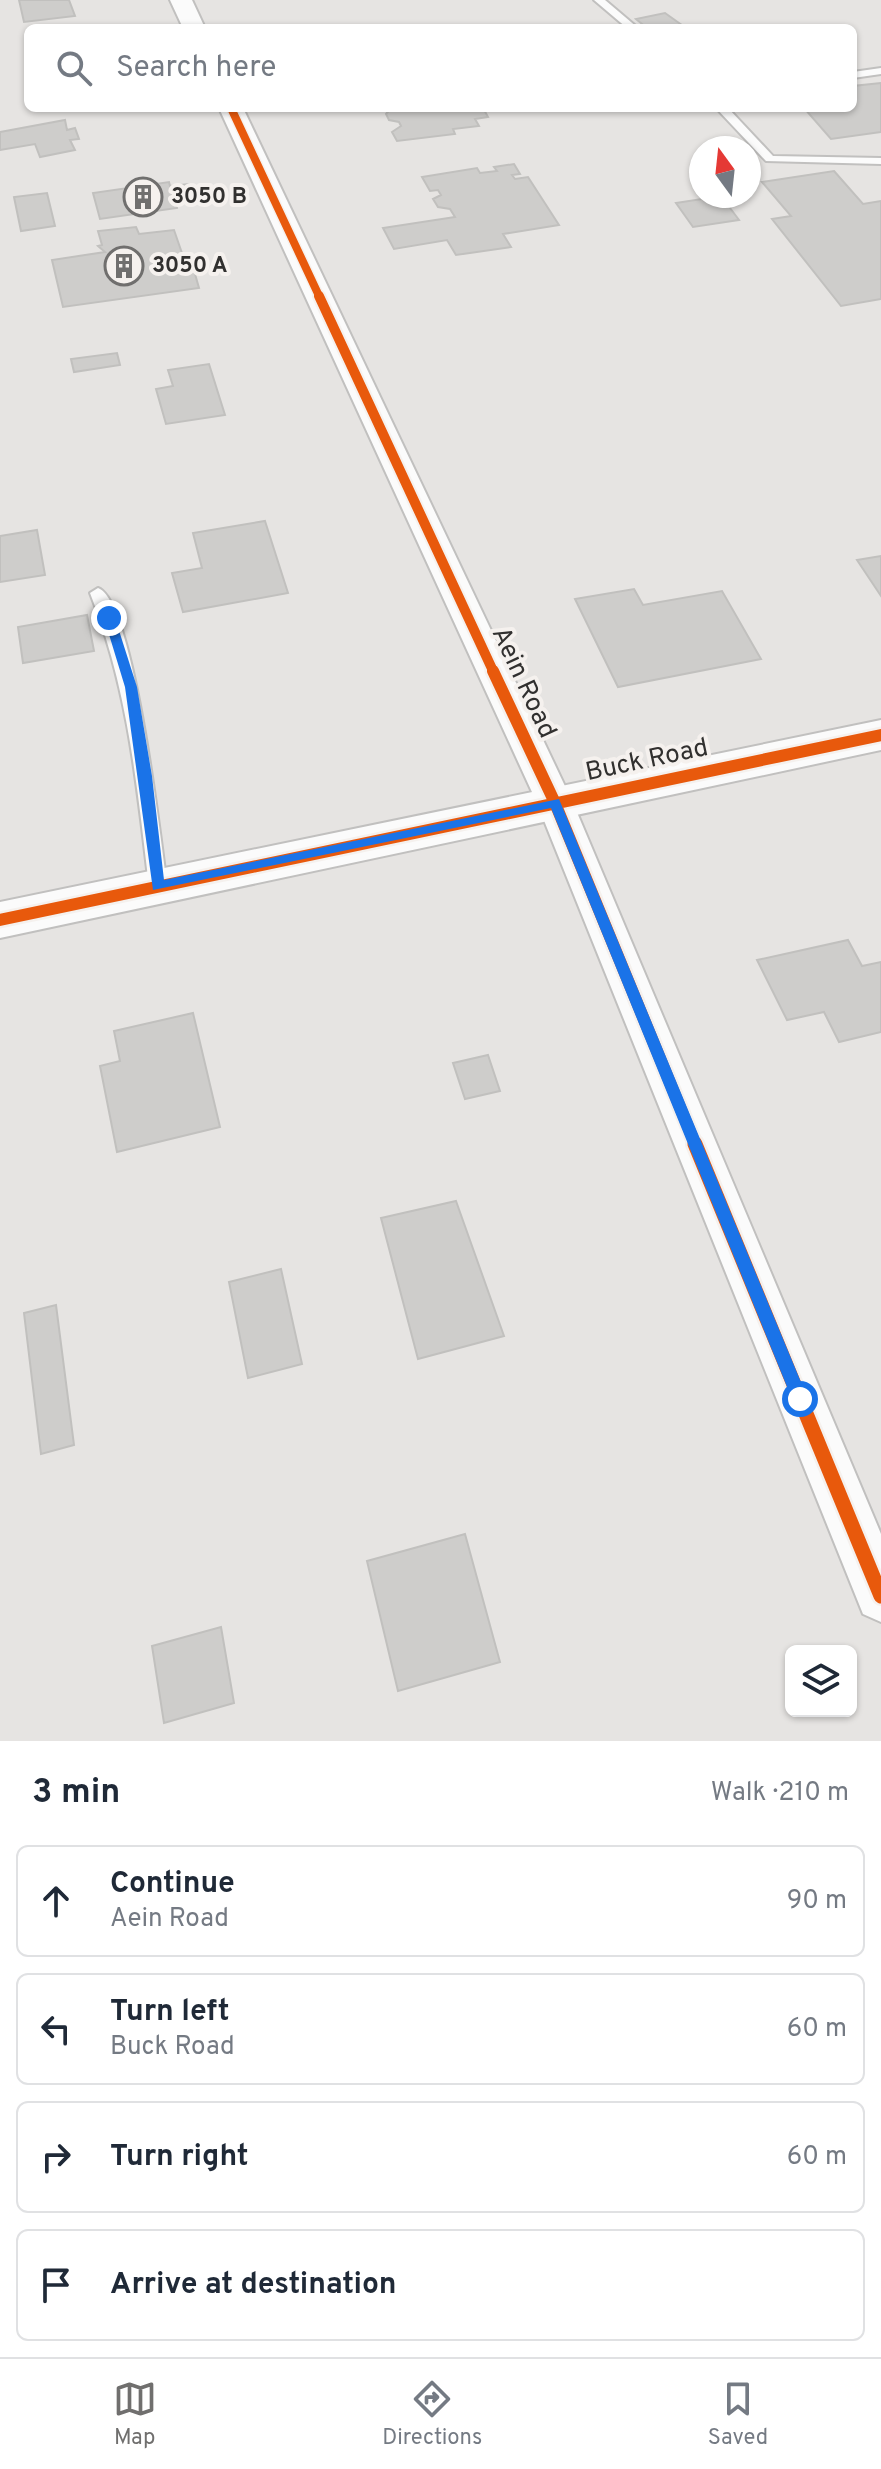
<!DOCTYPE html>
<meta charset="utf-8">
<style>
:root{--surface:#fff;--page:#f2f2f3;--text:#1f2937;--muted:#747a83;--line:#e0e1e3;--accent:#706f6e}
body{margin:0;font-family:Overpass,sans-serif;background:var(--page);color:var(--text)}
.controls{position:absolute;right:24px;bottom:24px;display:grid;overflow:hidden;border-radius:12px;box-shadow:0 2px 6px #0004}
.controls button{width:72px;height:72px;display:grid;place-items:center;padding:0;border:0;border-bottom:2px solid var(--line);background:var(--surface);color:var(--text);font:40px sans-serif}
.compass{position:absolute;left:689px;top:136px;width:72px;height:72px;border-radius:50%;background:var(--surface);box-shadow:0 2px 6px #0004;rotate:345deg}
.stop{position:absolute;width:24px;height:24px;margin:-18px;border:6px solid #1a73e8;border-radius:50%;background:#fff}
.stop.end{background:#1a73e8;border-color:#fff;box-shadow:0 2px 8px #0008}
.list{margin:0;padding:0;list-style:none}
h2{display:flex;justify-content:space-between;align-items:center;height:104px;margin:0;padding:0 32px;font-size:34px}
h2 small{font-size:26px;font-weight:400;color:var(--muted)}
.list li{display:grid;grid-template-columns:52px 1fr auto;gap:24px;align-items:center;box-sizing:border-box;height:112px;margin:0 16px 16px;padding:0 16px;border:2px solid var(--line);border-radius:12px}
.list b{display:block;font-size:30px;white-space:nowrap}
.list p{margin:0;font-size:26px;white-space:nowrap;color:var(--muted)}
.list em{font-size:26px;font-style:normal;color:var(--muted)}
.icon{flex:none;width:44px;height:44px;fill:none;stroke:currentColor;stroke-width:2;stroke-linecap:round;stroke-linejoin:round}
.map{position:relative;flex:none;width:881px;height:1741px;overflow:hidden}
.search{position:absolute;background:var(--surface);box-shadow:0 2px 6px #0004;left:24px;right:24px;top:24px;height:88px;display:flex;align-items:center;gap:20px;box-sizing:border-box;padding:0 28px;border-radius:12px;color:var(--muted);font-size:30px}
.sheet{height:616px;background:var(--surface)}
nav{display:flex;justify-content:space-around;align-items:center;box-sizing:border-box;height:112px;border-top:2px solid var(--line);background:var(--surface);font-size:22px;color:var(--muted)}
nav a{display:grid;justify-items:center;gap:4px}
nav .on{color:var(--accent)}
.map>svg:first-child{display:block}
.building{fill:#cecdcb;stroke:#c1c0be;stroke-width:2}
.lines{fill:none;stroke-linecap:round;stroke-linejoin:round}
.lane-casing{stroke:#c1c0bf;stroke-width:4}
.street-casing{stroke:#c1c0bf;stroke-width:4}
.secondary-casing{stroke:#c1c0bf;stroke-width:4}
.lane{fill:#fbfbfb;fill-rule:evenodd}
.street{fill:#fbfbfb;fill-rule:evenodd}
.secondary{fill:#fbfbfb;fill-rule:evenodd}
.cycleway-far3-casing{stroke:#f5f1ee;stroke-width:11}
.cycleway-far2-casing{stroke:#f5f1ee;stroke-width:14}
.cycleway-far1-casing{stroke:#f5f1ee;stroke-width:17}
.cycleway-casing{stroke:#f5f1ee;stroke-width:20}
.cycleway-far3{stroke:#e8590c;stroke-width:8}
.cycleway-far2{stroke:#e8590c;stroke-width:10}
.cycleway-far1{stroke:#e8590c;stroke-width:12}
.cycleway{stroke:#e8590c;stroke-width:15}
.route{fill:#1a73e8}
.labels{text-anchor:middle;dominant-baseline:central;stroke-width:8;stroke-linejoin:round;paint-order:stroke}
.far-poi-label{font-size:22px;font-weight:bold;fill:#31302f;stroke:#f5f1ee;text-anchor:start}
.street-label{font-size:26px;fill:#31302f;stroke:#f5f1ee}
</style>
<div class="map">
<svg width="881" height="1741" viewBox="0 0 881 1741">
<rect width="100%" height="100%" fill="#e6e4e2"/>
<path class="building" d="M19,0H69L75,16L24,22Z
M665,13L686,28H647L636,19Z
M881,83V132L831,139L804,108H853V86Z
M483,108L488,117L475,119L479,126L453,129L455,134L397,141L392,132L401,126L399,122L389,120L386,114L391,108Z
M65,120L67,130L75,128L79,139L70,140L75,150L40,157L35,144L0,150V132Z
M514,164L520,174L512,175L515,179L528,177L559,225L503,234L511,247L456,255L447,240L394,249L383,228L455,217L450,209L438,207L433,199L441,195L438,190L430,191L422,177L477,168L480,173L497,171L494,167Z
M834,171L863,204L881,201V299L841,306L772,219L791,216L762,182Z
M169,182L170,186L189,184L194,201L176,202L177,208L100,219L93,193Z
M47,193L55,226L21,231L14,197Z
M721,196L739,220L693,227L676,203Z
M136,227L139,234L174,230L183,256L195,257L198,265L193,267L199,288L63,307L52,260L105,252L98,246L102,245L98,231Z
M117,353L120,365L74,372L71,359Z
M209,364L225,415L166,424L156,389L173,386L168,370Z
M265,521L288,593L183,612L172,573L202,568L193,533Z
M37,530L45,575L0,582V536Z
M881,556V596L857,560Z
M634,589L643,605L722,591L761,659L618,687L575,599Z
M87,615L94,651L23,663L18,627Z
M848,940L862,966L881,962V1032L839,1042L824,1012L787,1020L757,960Z
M193,1013L220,1127L117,1152L100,1066L120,1061L114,1031Z
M488,1055L500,1091L465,1099L453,1063Z
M456,1201L504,1336L418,1359L381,1218Z
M281,1269L302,1364L248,1378L229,1282Z
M56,1305L74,1445L41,1454L24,1313Z
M465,1534L500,1662L398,1691L367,1561Z
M221,1627L234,1703L164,1723L152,1646Z"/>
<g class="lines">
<g class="lane-casing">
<path id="lane" d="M594,0H605L638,28H627Z
M881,68V74L853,78V72Z
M716,108H728L773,156L881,158V164L766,161Z
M98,588C134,600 161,843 167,886L164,891H152L149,886C137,786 128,688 90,593Z"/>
</g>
<g class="street-casing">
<path id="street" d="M170,0H192L205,28H183Z
M219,108H243L573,803L881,1534V1622L863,1614L537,803Z"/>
</g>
<g class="secondary-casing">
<path id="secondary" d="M881,720V750L0,938V902Z"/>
</g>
<use href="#lane" class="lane"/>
<use href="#street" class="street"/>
<use href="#secondary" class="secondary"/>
<g class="cycleway-far3-casing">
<path id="cycleway-far3" d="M231,108L320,298"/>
</g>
<g class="cycleway-far2-casing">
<path id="cycleway-far2" d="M319,296L494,673"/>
</g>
<g class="cycleway-far1-casing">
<path id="cycleway-far1" d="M493,671L555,803L696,1146
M0,920L881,735"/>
</g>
<g class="cycleway-casing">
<path id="cycleway" d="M695,1144L881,1596"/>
</g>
<use href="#cycleway-far3" class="cycleway-far3"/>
<use href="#cycleway-far2" class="cycleway-far2"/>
<use href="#cycleway-far1" class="cycleway-far1"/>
<use href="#cycleway" class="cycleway"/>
</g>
<path class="route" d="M109,614L115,618L137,687L152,776L164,880L559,799L808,1399L806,1405H794L792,1399L551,808L153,890L125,687L104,618Z"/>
<defs>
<g id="building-ring" transform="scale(2)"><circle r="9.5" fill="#f5f1ee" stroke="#706f6e" stroke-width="1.5"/><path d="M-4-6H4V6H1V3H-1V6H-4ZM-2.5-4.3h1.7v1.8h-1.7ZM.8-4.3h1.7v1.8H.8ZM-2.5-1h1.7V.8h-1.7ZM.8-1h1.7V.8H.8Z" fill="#706f6e"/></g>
</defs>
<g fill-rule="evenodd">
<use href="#building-ring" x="143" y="197"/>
<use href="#building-ring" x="124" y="266"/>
</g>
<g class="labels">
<g class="far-poi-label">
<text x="171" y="197">3050 B</text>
<text x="152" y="266">3050 A</text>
</g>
<g class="street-label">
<text transform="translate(523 683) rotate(65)">Aein Road</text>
<text transform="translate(647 761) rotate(-12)">Buck Road</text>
</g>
</g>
</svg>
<div class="controls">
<button><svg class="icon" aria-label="layers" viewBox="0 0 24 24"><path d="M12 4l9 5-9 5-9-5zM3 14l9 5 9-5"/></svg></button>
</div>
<svg class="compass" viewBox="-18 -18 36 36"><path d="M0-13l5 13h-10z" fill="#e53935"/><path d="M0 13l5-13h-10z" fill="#747a83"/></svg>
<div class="stop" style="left:800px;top:1399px"></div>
<div class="stop end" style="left:109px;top:618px"></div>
<div class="search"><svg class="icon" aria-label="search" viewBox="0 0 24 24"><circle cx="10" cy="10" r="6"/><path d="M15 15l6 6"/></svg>Search here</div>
</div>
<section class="sheet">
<h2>3 min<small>Walk · 210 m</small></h2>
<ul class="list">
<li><svg class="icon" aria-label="ahead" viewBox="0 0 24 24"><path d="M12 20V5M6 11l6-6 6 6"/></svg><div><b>Continue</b><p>Aein Road</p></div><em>90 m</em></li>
<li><svg class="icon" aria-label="left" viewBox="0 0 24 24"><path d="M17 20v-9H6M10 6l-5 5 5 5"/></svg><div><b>Turn left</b><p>Buck Road</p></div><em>60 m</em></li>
<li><svg class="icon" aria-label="right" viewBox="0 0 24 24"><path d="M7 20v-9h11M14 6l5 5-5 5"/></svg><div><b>Turn right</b></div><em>60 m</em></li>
<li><svg class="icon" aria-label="arrive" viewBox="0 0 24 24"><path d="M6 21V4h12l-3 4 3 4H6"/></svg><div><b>Arrive at destination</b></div></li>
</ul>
</section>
<nav>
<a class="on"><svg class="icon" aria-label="map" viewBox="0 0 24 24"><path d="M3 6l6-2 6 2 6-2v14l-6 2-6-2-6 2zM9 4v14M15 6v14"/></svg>Map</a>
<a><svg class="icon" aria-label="directions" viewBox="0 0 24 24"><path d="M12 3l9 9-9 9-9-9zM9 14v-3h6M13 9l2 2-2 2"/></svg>Directions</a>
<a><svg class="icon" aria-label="saved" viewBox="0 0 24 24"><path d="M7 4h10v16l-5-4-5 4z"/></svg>Saved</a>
</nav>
